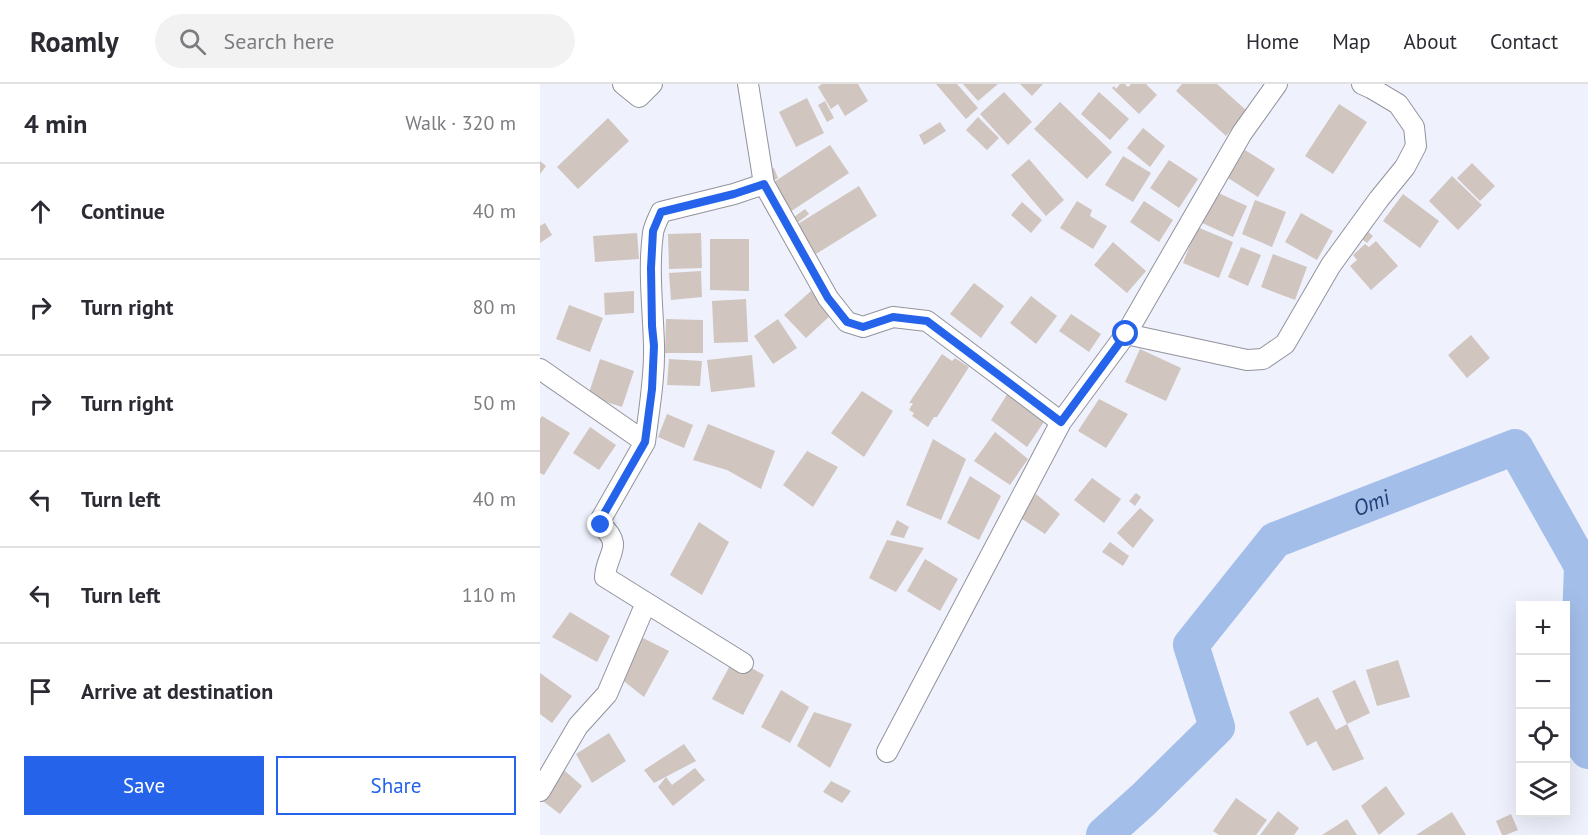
<!DOCTYPE html>
<meta charset="utf-8">
<style>
:root{--surface:#fff;--page:#f2f2f3;--text:#2b2b33;--muted:#7c7c81;--line:#e1e1e2;--accent:#2563eb}
body{margin:0;font-family:"PT Sans",sans-serif;background:var(--page);color:var(--text)}
.controls{position:absolute;right:18px;bottom:18px;display:grid;overflow:hidden;border-radius:0px;box-shadow:0 6px 24px #0002}
.controls button{width:54px;height:54px;display:grid;place-items:center;padding:0;border:0;border-bottom:2px solid var(--line);background:var(--surface);color:var(--text);font:30px sans-serif}
.stop{position:absolute;width:18px;height:18px;margin:-14px;border:4px solid #2563eb;border-radius:50%;background:#fff}
.stop.end{background:#2563eb;border-color:#fff;box-shadow:0 2px 6px #0008}
.list{margin:0;padding:0;list-style:none}
h2{display:flex;justify-content:space-between;align-items:center;height:78px;margin:0;padding:0 24px;font-size:26px}
h2 small{font-size:20px;font-weight:400;color:var(--muted)}
.list li{display:grid;grid-template-columns:39px 1fr auto;gap:18px;align-items:center;box-sizing:border-box;height:96px;padding:0 24px;border-top:2px solid var(--line)}
.list b{display:block;font-size:22px;white-space:nowrap}
.list em{font-size:20px;font-style:normal;color:var(--muted)}
.actions{display:flex;gap:12px;padding:18px 24px}
.actions a{flex:1;padding:14px 0;border:2px solid var(--accent);border-radius:0px;text-align:center;font-size:21px;color:var(--accent)}
.actions .main{background:var(--accent);color:#fff}
.icon{flex:none;width:33px;height:33px;fill:none;stroke:currentColor;stroke-width:2;stroke-linecap:round;stroke-linejoin:round}
.map{position:relative;flex:none;width:1048px;height:751px;overflow:hidden}
header{display:flex;align-items:center;gap:36px;box-sizing:border-box;height:84px;padding:0 30px;background:var(--surface);border-bottom:2px solid var(--line)}
header strong{font-size:28px}
nav{display:flex;gap:33px;margin-inline-start:auto;font-size:21px}
.search{width:420px;height:54px;background:var(--page);display:flex;align-items:center;gap:15px;box-sizing:border-box;padding:0 21px;border-radius:33px;color:var(--muted);font-size:22px}
main{display:flex}
aside{flex:1;background:var(--surface)}
.map>svg:first-child{display:block}
.lines{fill:none;stroke-linecap:round;stroke-linejoin:round}
.river{stroke:#a4beea;stroke-width:36}
.building{fill:#d0c5bf}
.minor-casing{stroke:#92939d;stroke-width:22}
.minor{stroke:#fff;stroke-width:20}
.route{stroke:#2563eb;stroke-width:8}
.labels{text-anchor:middle;dominant-baseline:central;stroke-width:5;stroke-linejoin:round;paint-order:stroke}
.water-label{font-size:22px;font-style:italic;fill:#203e73;stroke:#eff1fc}
</style>
<header>
<strong>Roamly</strong>
<div class="search"><svg class="icon" aria-label="search" viewBox="0 0 24 24"><circle cx="10" cy="10" r="6"/><path d="M15 15l6 6"/></svg>Search here</div>
<nav><a>Home</a><a>Map</a><a>About</a><a>Contact</a></nav>
</header>
<main>
<aside>
<h2>4 min<small>Walk · 320 m</small></h2>
<ul class="list">
<li><svg class="icon" aria-label="ahead" viewBox="0 0 24 24"><path d="M12 20V5M6 11l6-6 6 6"/></svg><div><b>Continue</b></div><em>40 m</em></li>
<li><svg class="icon" aria-label="right" viewBox="0 0 24 24"><path d="M7 20v-9h11M14 6l5 5-5 5"/></svg><div><b>Turn right</b></div><em>80 m</em></li>
<li><svg class="icon" aria-label="right" viewBox="0 0 24 24"><path d="M7 20v-9h11M14 6l5 5-5 5"/></svg><div><b>Turn right</b></div><em>50 m</em></li>
<li><svg class="icon" aria-label="left" viewBox="0 0 24 24"><path d="M17 20v-9H6M10 6l-5 5 5 5"/></svg><div><b>Turn left</b></div><em>40 m</em></li>
<li><svg class="icon" aria-label="left" viewBox="0 0 24 24"><path d="M17 20v-9H6M10 6l-5 5 5 5"/></svg><div><b>Turn left</b></div><em>110 m</em></li>
<li><svg class="icon" aria-label="arrive" viewBox="0 0 24 24"><path d="M6 21V4h12l-3 4 3 4H6"/></svg><div><b>Arrive at destination</b></div></li>
</ul>
<div class="actions"><a class="main">Save</a><a>Share</a></div>
</aside>
<div class="map">
<svg width="1048" height="751" viewBox="0 0 1048 751">
<rect width="100%" height="100%" fill="#eff1fc"/>
<g class="lines">
<path class="river" id="s1" d="M564,751L604,715L677,643L651,561L735,456L975,363L1042,482L1036,651L1048,667"/>
</g>
<path class="building" d="M282,0H318L328,17L305,32L298,20L291,25L278,3Z
M396,0H417L438,24L426,35Z
M423,0H458L438,17Z
M480,0H503L492,12Z
M580,0H585L588,3L591,0H606L617,11L599,30L572,4L574,2L576,5Z
M642,0H677L707,27L686,52L636,7Z
M464,8L492,38L468,61L440,30Z
M559,8L589,35L570,56L541,30Z
M267,14L284,49L256,63L239,28Z
M285,17L294,34L287,38L278,21Z
M520,18L572,68L547,95L494,45Z
M799,20L827,38L793,90L765,72Z
M438,33L459,54L447,66L426,46Z
M68,34L89,57L38,105L17,83Z
M400,38L406,47L384,61L379,51Z
M603,44L625,62L610,83L587,64Z
M290,61L309,89L250,128L231,100Z
M705,66L735,85L718,113L688,94Z
M583,72L611,89L593,118L565,101Z
M489,75L524,116L506,132L471,91Z
M629,76L658,95L639,124L610,104Z
M0,77L6,82L0,90Z
M932,79L955,102L940,117L917,94Z
M234,84L238,94L231,98L227,88Z
M912,92L942,121L918,146L889,117Z
M319,102L337,132L276,170L258,140Z
M674,107L707,122L693,153L660,138Z
M863,110L899,137L880,164L843,137Z
M715,116L746,128L732,163L702,150Z
M537,117L552,126L550,132L567,142L553,165L520,144Z
M604,117L633,136L619,158L590,138Z
M482,118L502,136L491,149L471,131Z
M265,125L269,130L253,142L250,136Z
M761,129L793,147L777,176L745,158Z
M5,139L12,151L0,159V142Z
M657,143L693,158L679,194L643,179Z
M825,145L833,152L827,159L819,153Z
M97,149L99,175L55,178L53,152Z
M161,149L162,184L129,185L128,150Z
M170,155H209V207L170,206Z
M836,157L858,182L831,206L810,182L817,176L813,171L825,160L829,163Z
M573,158L606,187L587,209L554,181Z
M701,163L721,171L708,202L688,193Z
M733,170L767,183L755,216L721,203Z
M161,187L162,213L131,216L129,189Z
M434,199L464,222L441,254L410,230Z
M94,207V229L65,231L64,209Z
M271,207L292,230L266,254L244,231Z
M491,212L517,232L496,260L470,239Z
M206,215L208,258L174,259L172,217Z
M29,221L63,234L50,268L16,255Z
M531,230L561,250L549,268L519,247Z
M126,235L163,236V269H125Z
M238,235L257,264L233,280L214,252Z
M931,251L950,274L927,294L908,271Z
M600,265L641,284L626,317L585,298Z
M402,270L412,277L415,274L429,283L397,333H394L388,343L372,332L374,329L369,326L373,319H369Z
M212,271L215,303L171,308L167,276Z
M60,275L94,287L82,323L48,312Z
M129,275L162,277L160,302L127,301Z
M473,301L510,329L487,363L451,336Z
M322,307L353,327L324,373L291,349Z
M559,315L588,330L566,364L538,347Z
M127,330L153,341L144,364L118,353Z
M2,332L30,349L4,391L0,389V335Z
M168,340L235,367L221,405L187,386L153,376Z
M50,343L76,361L59,386L33,369Z
M455,348L488,375L470,401L434,377Z
M393,355L426,375L401,436L366,421Z
M267,367L298,383L273,423L243,401Z
M430,392L461,412L439,456L407,439Z
M552,394L581,415L564,439L534,416Z
M596,409L601,413L595,422L589,417Z
M496,410L520,430L505,450L479,433Z
M600,424L614,436L593,464L577,449Z
M357,436L369,443L364,454L350,451Z
M159,438L189,458L162,511L130,491Z
M347,456L384,464L356,508L329,494Z
M570,458L589,472L583,482L562,468Z
M385,475L418,495L400,527L367,507Z
M30,528L70,552L57,578L12,553Z
M93,549L129,567L104,613L81,595Z
M194,574L224,591L203,631L172,615Z
M858,576L870,613L837,622L826,586Z
M0,589L32,612L12,639L0,630Z
M815,596L830,629L807,640L824,675L793,687L776,657L767,662L749,628L778,613L796,646L807,640L792,607Z
M241,606L269,623L250,659L221,643Z
M274,628L312,640L290,684L257,662Z
M69,649L86,677L52,699L36,670Z
M144,660L156,677L114,699L104,686Z
M16,679L42,702L20,730L0,715Z
M155,684L165,696L133,722L118,703L126,693L132,701Z
M291,697L311,707L302,719L283,708Z
M846,702L865,730L839,751L821,722Z
M696,714L727,736L716,751H679L673,747Z
M738,727L759,744L754,751H720Z
M912,728L926,751H876Z
M971,730L978,746L966,751H962L956,737Z
M807,735L817,751H782Z"/>
<g class="lines">
<g class="minor-casing">
<path id="minor" d="M83,0L99,13L112,0
M224,100L288,214L307,238L323,243L353,233L387,237L521,338
M586,250L707,276L723,275L745,260L791,181L839,115L865,83L876,62L874,43L858,20L831,4L822,0
M0,285L105,358C109,326 115,293 114,261C113,224 108,186 113,149C114,142 118,135 121,128L194,110L224,100L208,0
M105,358L61,435V441C85,462 66,470 65,493L203,579
M347,668L521,338L586,250L702,49L737,0
M0,707L38,642L67,610L106,519"/>
</g>
<use href="#minor" class="minor"/>
</g>
<g class="lines">
<path class="route" d="M61,441V435L105,358L112,305L114,262L112,242L111,184L113,147L121,128L194,110L224,100L288,214L307,238L323,243L353,233L387,237L521,338L586,250"/>
</g>
<g class="labels">
<g class="water-label">
<text stroke="none"><textPath href="#s1" startOffset="480">Omi</textPath></text>
</g>
</g>
</svg>
<div class="controls">
<button>+</button>
<button>−</button>
<button><svg class="icon" aria-label="locate" viewBox="0 0 24 24"><circle cx="12" cy="12" r="6"/><path d="M12 2v4M12 18v4M2 12h4M18 12h4"/></svg></button>
<button><svg class="icon" aria-label="layers" viewBox="0 0 24 24"><path d="M12 4l9 5-9 5-9-5zM3 14l9 5 9-5"/></svg></button>
</div>
<div class="stop" style="left:586px;top:250px"></div>
<div class="stop end" style="left:61px;top:441px"></div>
</div>
</main>
